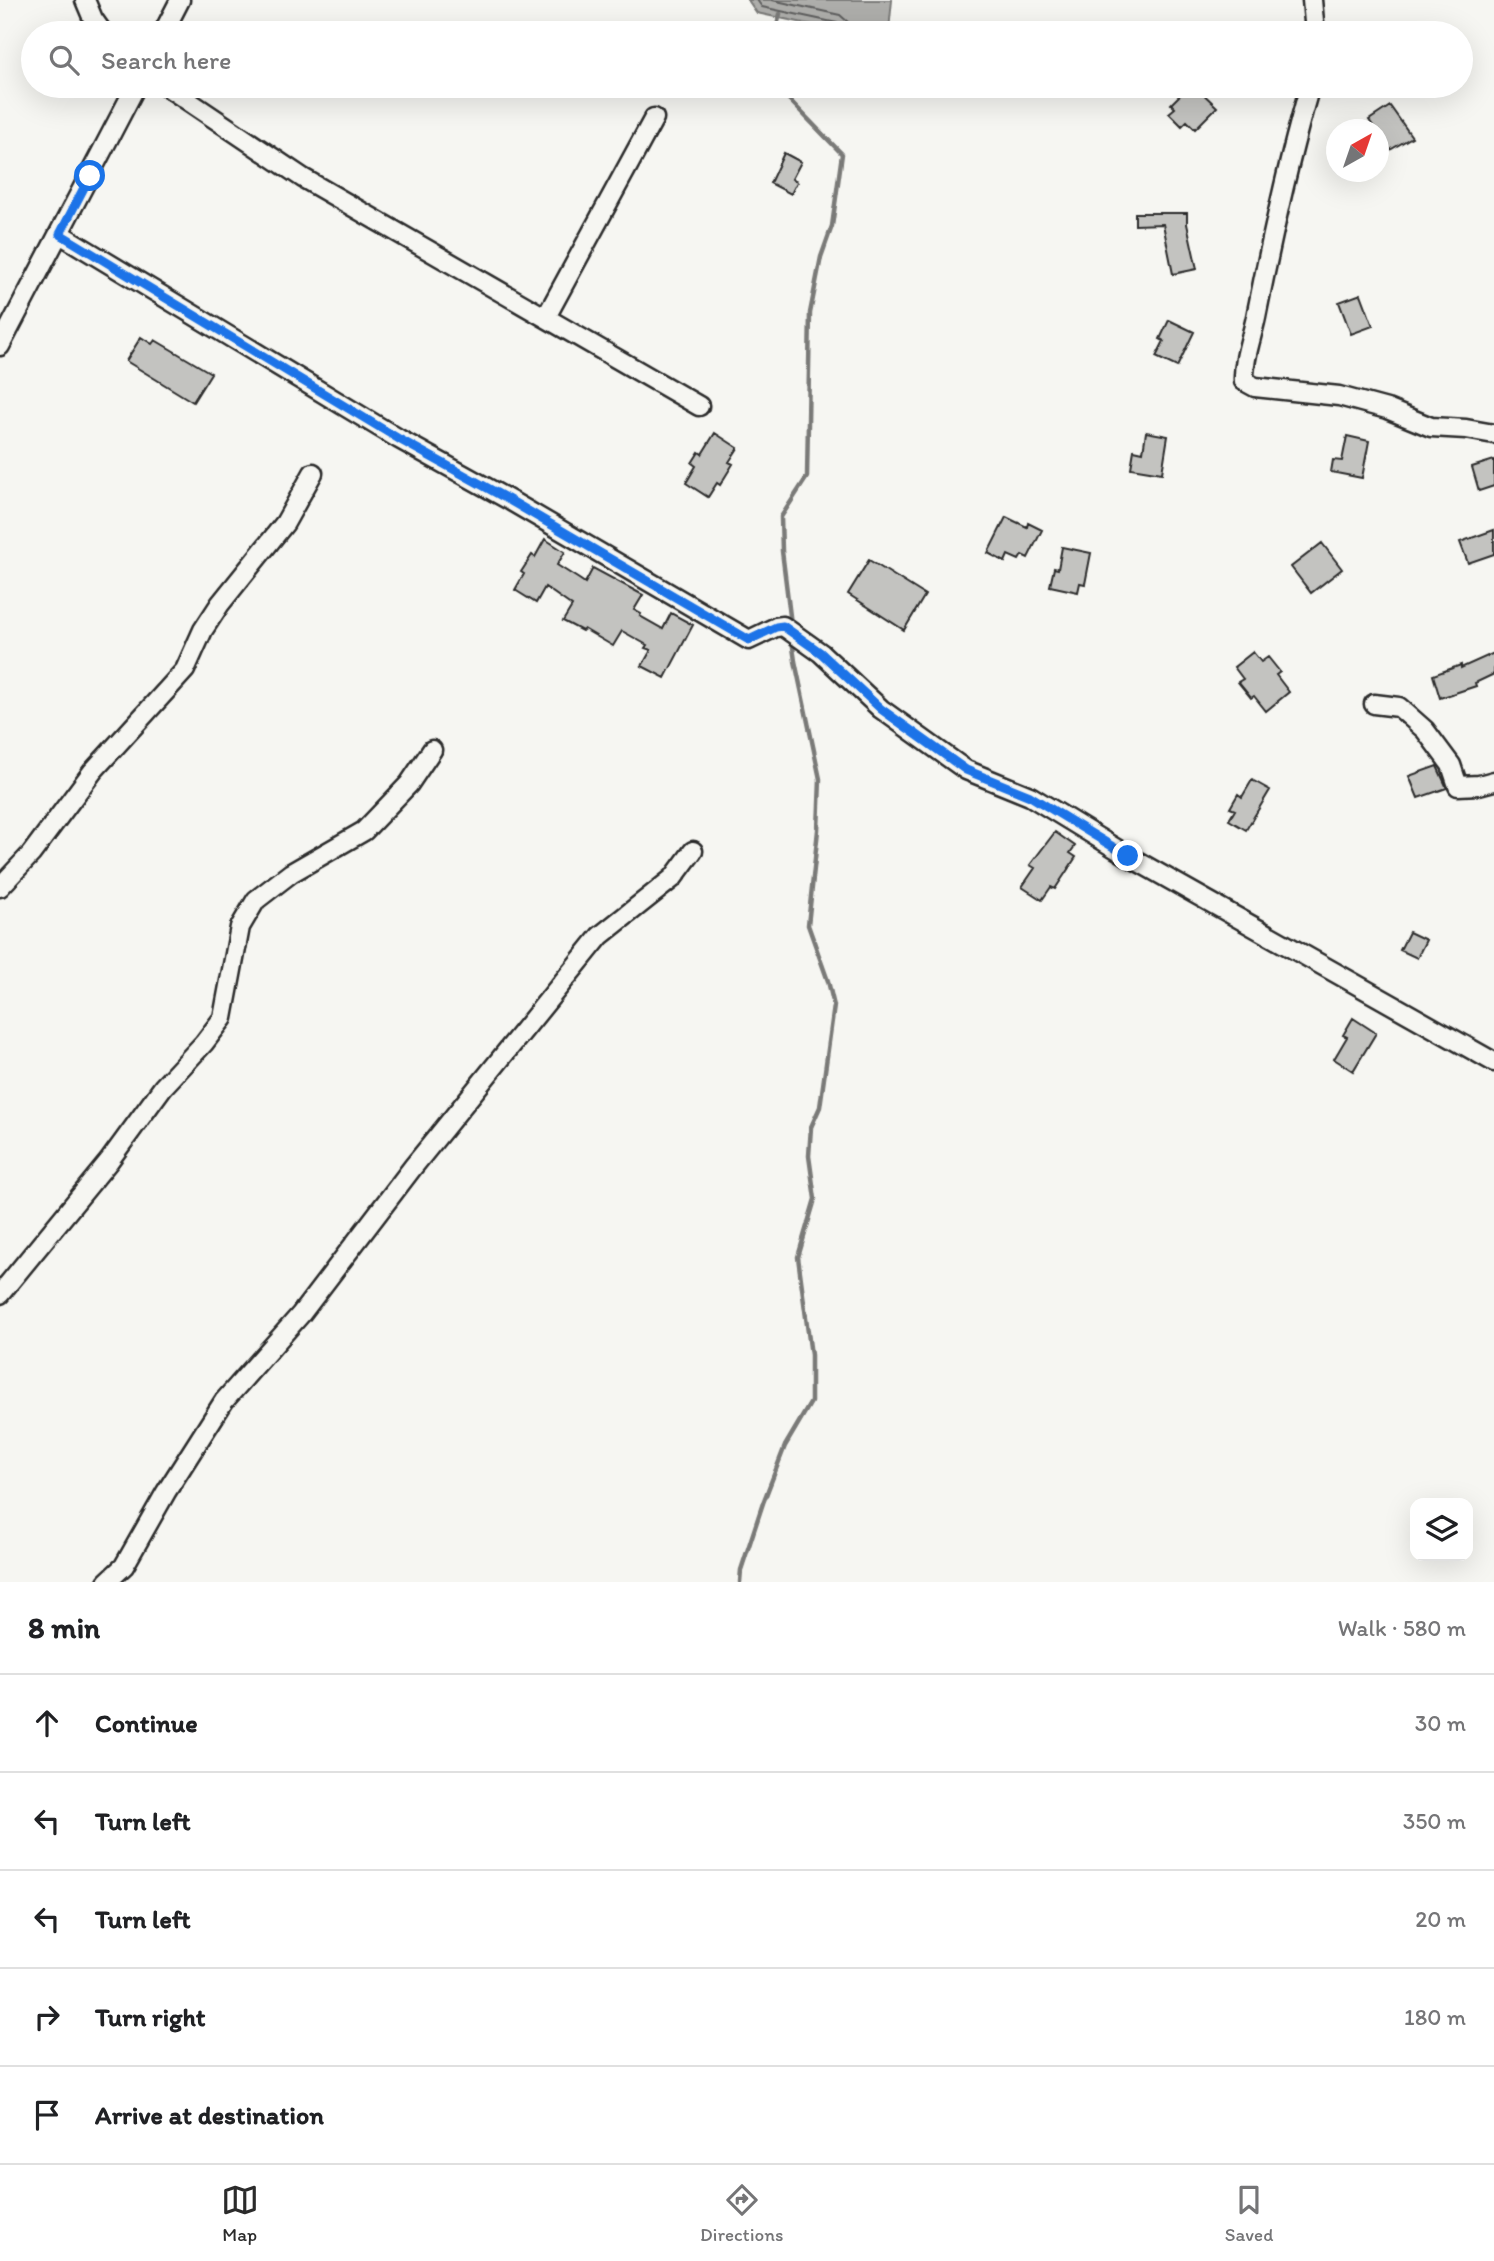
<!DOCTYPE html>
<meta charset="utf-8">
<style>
:root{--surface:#fff;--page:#f6f6f6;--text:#202124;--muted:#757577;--line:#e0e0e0;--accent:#2b2b2b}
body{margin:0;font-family:Itim,sans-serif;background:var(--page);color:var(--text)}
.controls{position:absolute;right:21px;bottom:21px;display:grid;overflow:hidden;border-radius:14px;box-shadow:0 7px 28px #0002}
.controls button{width:63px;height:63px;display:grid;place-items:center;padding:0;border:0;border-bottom:2px solid var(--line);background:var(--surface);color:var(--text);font:35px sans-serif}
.compass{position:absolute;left:1326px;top:119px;width:63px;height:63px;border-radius:50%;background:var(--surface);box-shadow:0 7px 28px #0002;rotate:40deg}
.stop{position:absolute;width:21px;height:21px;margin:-16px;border:5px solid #1a73e8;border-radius:50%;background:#fff}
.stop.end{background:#1a73e8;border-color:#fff;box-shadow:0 2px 7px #0008}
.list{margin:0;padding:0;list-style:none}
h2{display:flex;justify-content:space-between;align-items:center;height:91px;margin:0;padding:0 28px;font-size:30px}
h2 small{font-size:23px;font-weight:400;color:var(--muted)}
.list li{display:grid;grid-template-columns:46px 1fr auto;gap:21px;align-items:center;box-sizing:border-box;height:98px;padding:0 28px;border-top:2px solid var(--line)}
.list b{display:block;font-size:26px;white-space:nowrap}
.list em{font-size:23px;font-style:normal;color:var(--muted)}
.icon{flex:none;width:38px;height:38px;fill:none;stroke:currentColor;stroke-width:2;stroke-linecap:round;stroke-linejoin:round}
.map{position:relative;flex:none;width:1494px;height:1582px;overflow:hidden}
.search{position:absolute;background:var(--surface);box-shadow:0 7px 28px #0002;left:21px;right:21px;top:21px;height:77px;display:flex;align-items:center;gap:18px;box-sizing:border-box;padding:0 24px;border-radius:38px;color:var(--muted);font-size:26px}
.sheet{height:581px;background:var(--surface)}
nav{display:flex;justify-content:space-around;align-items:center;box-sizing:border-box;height:98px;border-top:2px solid var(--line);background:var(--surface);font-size:19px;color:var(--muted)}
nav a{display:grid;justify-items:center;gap:4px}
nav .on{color:var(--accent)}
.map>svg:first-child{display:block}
.water{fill:#aeaeab;stroke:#7a7a78;stroke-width:2}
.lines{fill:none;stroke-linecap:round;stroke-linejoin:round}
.shore{stroke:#5f5f5e;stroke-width:2}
.stream{stroke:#7a7a78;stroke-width:4.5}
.building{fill:#c3c3c0;stroke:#2b2b2b;stroke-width:2}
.minor-casing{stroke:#2b2b2b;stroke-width:23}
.minor{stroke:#f6f6f2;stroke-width:18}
.route{stroke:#1a73e8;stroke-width:9}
</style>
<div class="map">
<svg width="1494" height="1582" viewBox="0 0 1494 1582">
<rect width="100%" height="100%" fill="#f6f6f2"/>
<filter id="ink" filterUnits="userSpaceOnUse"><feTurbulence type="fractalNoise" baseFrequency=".0143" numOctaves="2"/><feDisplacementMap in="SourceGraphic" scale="14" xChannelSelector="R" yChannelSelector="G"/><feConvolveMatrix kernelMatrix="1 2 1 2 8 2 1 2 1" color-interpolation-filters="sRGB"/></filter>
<g filter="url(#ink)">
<path class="water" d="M748,0H892L889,30L885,33H850L757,13Z"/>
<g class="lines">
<path class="shore" d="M757,0L762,7L837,23L841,27L842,33
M772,0L840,15L849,23L851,33"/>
<path class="stream" d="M775,33L780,14
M776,86L842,154L832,226L821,257L810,313L807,477L781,517L782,551L791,624
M740,1582L741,1570L763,1503L785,1446L811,1402V1355L798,1257L815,1199L809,1156L811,1127L820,1107L834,1006L828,981L808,925L818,830L820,779L795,661L792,640"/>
</g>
<path class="building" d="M1189,86H1195L1217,107L1195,129L1187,121L1182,126L1169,113L1175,108L1171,104Z
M1390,106L1412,137L1390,150L1378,134V130H1376L1369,120Z
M784,153L801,162L792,179L797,182L791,194L770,183Z
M1135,213H1187V224L1197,269L1173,274L1163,224L1135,225Z
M1361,294L1373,326L1351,334L1339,302Z
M1169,320L1194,332L1177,367L1156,357L1164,341L1160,339Z
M141,337L152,344L155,340L211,373L193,402L126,361Z
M1146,432L1168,436L1162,473L1131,468L1134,450L1143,452Z
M715,433L738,448L729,462L733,464L720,485L717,483L708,497L686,483L696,466L692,463L699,452L702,454Z
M1347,436L1369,441L1362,478L1331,472L1333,460L1342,461Z
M1494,460V486L1479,491L1472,467Z
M1006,517L1027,527L1028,523L1042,530L1028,558L1022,555L1019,560L1008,555L1005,562L988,553Z
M1494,530V554L1468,563L1460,542Z
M545,539L565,552L557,565L579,579L585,583L593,568L643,595L634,610L641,614L640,616L663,629L671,613L693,625L665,678L642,666L651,650L645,648L647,645L622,631L613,646L584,629L582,631L563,621L572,606L545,587L536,603L515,590L524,574L521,572L532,555L535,557Z
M1322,543L1342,569L1311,593L1291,567Z
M1062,547L1091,553L1085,584L1080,583L1078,592L1050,586L1054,568L1058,569Z
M869,560L925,595L904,630L848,594Z
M1253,652L1261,662L1268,657L1280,672L1276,675L1289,692L1266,711L1254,696L1251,698L1238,682L1243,679L1234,667Z
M1494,653V674L1475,683L1476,686L1440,698L1433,675L1461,665V668Z
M1437,766L1447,788L1418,798L1409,776Z
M1252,780L1270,790L1246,830L1229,820L1235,810L1230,808L1238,794L1242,797Z
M1055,832L1075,846L1070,853L1076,857L1055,889L1051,887L1042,900L1022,887L1035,868L1030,865Z
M1409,932L1426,940L1417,958L1400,950Z
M1353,1018L1376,1033L1353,1071L1334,1059L1347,1037L1343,1035Z"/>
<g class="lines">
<g class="minor-casing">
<path id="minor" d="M85,0L93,19L103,33
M1312,0L1315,33
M163,33L180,0
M166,86L303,178L699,406
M1310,86C1288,161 1272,236 1257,312C1253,335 1243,358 1244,381L1255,387L1339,396L1387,409L1431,427L1466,429L1494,434
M60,234L399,439L511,501L749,640L776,627L783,626L821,653L881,709L966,770L1030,796L1128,856L1494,1062
M546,317L654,118
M0,346L136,86
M1374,704L1399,707L1425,730L1451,765L1458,786L1479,785L1494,781
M0,887L31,854L93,771L185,670L203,630L220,604L285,523L313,473
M0,1294L109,1161L163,1087L204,1043L223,1018L240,927L256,900L291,873L364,831L409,784L432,750
M107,1582L124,1566L166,1492L224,1401L301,1314L413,1167L600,936L673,878L693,851"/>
</g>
<use href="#minor" class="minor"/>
</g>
</g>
<g class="lines" filter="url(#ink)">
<path class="route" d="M90,176L60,234L399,439L511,501L749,640L776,627L783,626L821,653L881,709L966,770L1030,796L1128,856"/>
</g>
</svg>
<div class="controls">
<button><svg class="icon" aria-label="layers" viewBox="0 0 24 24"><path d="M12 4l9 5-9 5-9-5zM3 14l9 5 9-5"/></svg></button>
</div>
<svg class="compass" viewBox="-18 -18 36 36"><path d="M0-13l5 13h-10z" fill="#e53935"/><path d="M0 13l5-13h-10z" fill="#757577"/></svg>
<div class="stop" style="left:90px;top:176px"></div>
<div class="stop end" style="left:1128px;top:856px"></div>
<div class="search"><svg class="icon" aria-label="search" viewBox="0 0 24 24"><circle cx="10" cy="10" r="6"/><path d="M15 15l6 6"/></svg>Search here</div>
</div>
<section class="sheet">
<h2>8 min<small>Walk · 580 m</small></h2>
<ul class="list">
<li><svg class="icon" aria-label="ahead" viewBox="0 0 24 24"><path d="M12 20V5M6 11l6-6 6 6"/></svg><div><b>Continue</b></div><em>30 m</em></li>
<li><svg class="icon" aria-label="left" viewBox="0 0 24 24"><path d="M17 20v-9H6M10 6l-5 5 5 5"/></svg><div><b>Turn left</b></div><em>350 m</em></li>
<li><svg class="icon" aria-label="left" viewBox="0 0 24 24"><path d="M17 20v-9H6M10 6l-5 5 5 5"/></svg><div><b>Turn left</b></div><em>20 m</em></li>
<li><svg class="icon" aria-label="right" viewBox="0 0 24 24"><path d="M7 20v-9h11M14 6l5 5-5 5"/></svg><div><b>Turn right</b></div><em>180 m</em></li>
<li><svg class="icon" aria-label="arrive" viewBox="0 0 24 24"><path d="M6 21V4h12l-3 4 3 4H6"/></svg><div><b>Arrive at destination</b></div></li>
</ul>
</section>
<nav>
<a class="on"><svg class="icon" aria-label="map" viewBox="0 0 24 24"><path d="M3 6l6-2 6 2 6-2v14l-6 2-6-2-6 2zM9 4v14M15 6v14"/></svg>Map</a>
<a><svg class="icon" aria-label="directions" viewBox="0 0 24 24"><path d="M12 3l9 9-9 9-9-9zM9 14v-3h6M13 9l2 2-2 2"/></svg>Directions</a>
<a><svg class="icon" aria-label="saved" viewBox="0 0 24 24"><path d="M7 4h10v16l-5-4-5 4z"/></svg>Saved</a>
</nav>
